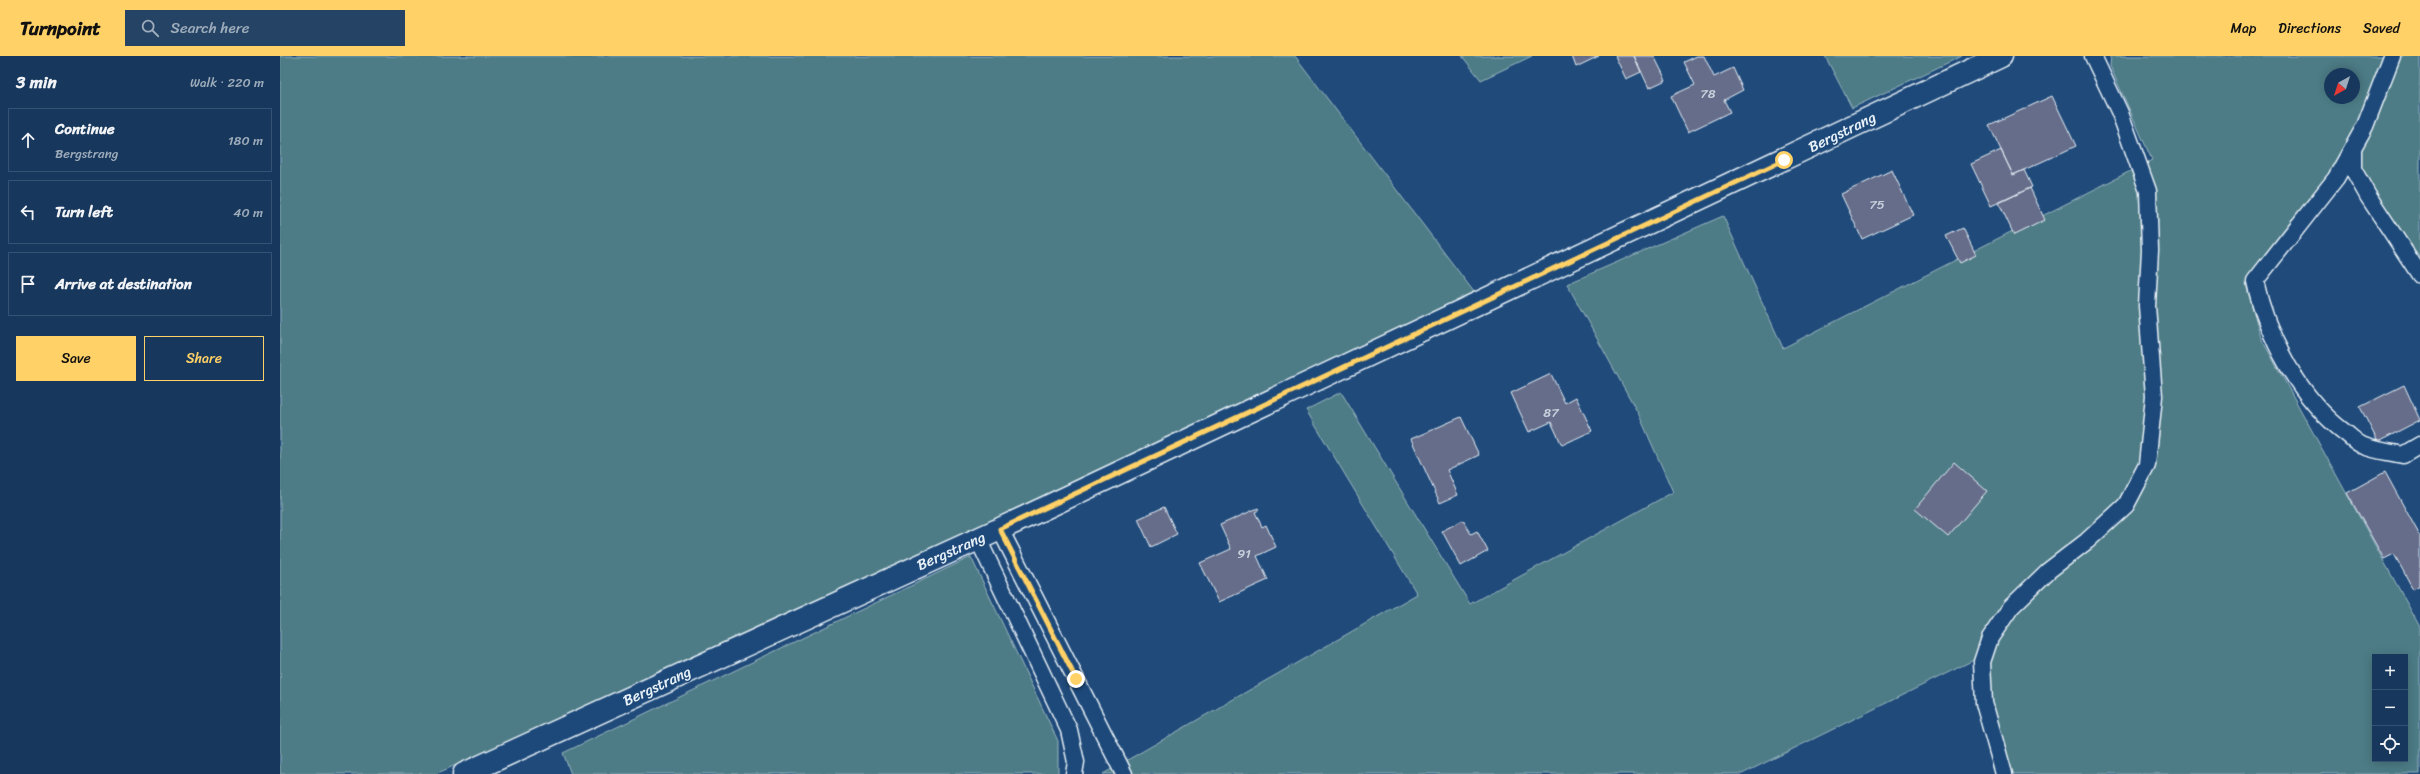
<!DOCTYPE html>
<meta charset="utf-8">
<style>
:root{--surface:#17385c;--page:#244365;--text:#f1f3f6;--muted:#9eacbb;--line:#365272;--accent:#ffd166}
body{margin:0;font-family:Sriracha,sans-serif;background:var(--page);color:var(--text)}
.controls{position:absolute;right:12px;bottom:12px;display:grid;overflow:hidden;border-radius:0px;box-shadow:0 2px 10px #0003}
.controls button{width:36px;height:36px;display:grid;place-items:center;padding:0;border:0;border-bottom:1px solid var(--line);background:var(--surface);color:var(--text);font:20px sans-serif}
.compass{position:absolute;left:2044px;top:12px;width:36px;height:36px;border-radius:50%;background:var(--surface);box-shadow:0 2px 10px #0003;rotate:219deg}
.stop{position:absolute;width:12px;height:12px;margin:-9px;border:3px solid #ffd166;border-radius:50%;background:#fff}
.stop.end{background:#ffd166;border-color:#fff;box-shadow:0 1px 4px #0008}
.list{margin:0;padding:0;list-style:none}
h2{display:flex;justify-content:space-between;align-items:center;height:52px;margin:0;padding:0 16px;font-size:17px}
h2 small{font-size:13px;font-weight:400;color:var(--muted)}
.list li{display:grid;grid-template-columns:26px 1fr auto;gap:12px;align-items:center;box-sizing:border-box;height:64px;margin:0 8px 8px;padding:0 8px;border:1px solid var(--line);border-radius:0px}
.list b{display:block;font-size:15px;white-space:nowrap}
.list p{margin:0;font-size:13px;white-space:nowrap;color:var(--muted)}
.list em{font-size:13px;font-style:normal;color:var(--muted)}
.actions{display:flex;gap:8px;padding:12px 16px}
.actions a{flex:1;padding:9px 0;border:1px solid var(--accent);border-radius:0px;text-align:center;font-size:14px;color:var(--accent)}
.actions .main{background:var(--accent);color:#111}
.icon{flex:none;width:22px;height:22px;fill:none;stroke:currentColor;stroke-width:2;stroke-linecap:round;stroke-linejoin:round}
.map{position:relative;flex:none;width:2140px;height:718px;overflow:hidden}
header{display:flex;align-items:center;gap:24px;box-sizing:border-box;height:56px;padding:0 20px;background:var(--accent);color:#111}
header strong{font-size:19px}
nav{display:flex;gap:22px;margin-inline-start:auto;font-size:14px}
.search{width:280px;height:36px;background:var(--page);display:flex;align-items:center;gap:10px;box-sizing:border-box;padding:0 14px;border-radius:0px;color:var(--muted);font-size:15px}
main{display:flex}
aside{flex:1;background:var(--surface)}
.map>svg:first-child{display:block}
.green{fill:#4d7c86;stroke:#9ab6bf;fill-rule:evenodd}
.building{fill:#666d8a;stroke:#e8f1f8}
.lines{fill:none;stroke-linecap:round;stroke-linejoin:round}
.lane-casing{stroke:#e8f1f8;stroke-width:19}
.street-casing{stroke:#e8f1f8;stroke-width:25}
.lane{stroke:#1f4a7a;stroke-width:16}
.street{stroke:#1f4a7a;stroke-width:22}
.route{stroke:#ffd166;stroke-width:5}
.labels{text-anchor:middle;dominant-baseline:central;stroke-width:3;stroke-linejoin:round;paint-order:stroke}
.number-label{font-size:13px;fill:#c8d0dc}
.street-label{font-size:15px;fill:#e8f1f8;stroke:#1f4a7a}
</style>
<header>
<strong>Turnpoint</strong>
<div class="search"><svg class="icon" aria-label="search" viewBox="0 0 24 24"><circle cx="10" cy="10" r="6"/><path d="M15 15l6 6"/></svg>Search here</div>
<nav><a>Map</a><a>Directions</a><a>Saved</a></nav>
</header>
<main>
<aside>
<h2>3 min<small>Walk · 220 m</small></h2>
<ul class="list">
<li><svg class="icon" aria-label="ahead" viewBox="0 0 24 24"><path d="M12 20V5M6 11l6-6 6 6"/></svg><div><b>Continue</b><p>Bergstrang</p></div><em>180 m</em></li>
<li><svg class="icon" aria-label="left" viewBox="0 0 24 24"><path d="M17 20v-9H6M10 6l-5 5 5 5"/></svg><div><b>Turn left</b></div><em>40 m</em></li>
<li><svg class="icon" aria-label="arrive" viewBox="0 0 24 24"><path d="M6 21V4h12l-3 4 3 4H6"/></svg><div><b>Arrive at destination</b></div></li>
</ul>
<div class="actions"><a class="main">Save</a><a>Share</a></div>
</aside>
<div class="map">
<svg width="2140" height="718" viewBox="0 0 2140 718">
<rect width="100%" height="100%" fill="#1f4a7a"/>
<filter id="ink" filterUnits="userSpaceOnUse"><feTurbulence type="fractalNoise" baseFrequency=".025" numOctaves="2"/><feDisplacementMap in="SourceGraphic" scale="8" xChannelSelector="R" yChannelSelector="G"/><feConvolveMatrix kernelMatrix="1 2 1 2 8 2 1 2 1" color-interpolation-filters="sRGB"/></filter>
<g filter="url(#ink)">
<path class="green" d="M0,0H1015L1194,236L685,478L263,672L155,718H0Z
M1182,0H1252L1201,24Z
M1545,0H1682L1572,52Z
M1831,0H2140V201L2089,130L2063,99L1966,229L1981,282L2140,571V718H1732L1724,700L1712,646L1710,596L1462,718H823L1137,538L1026,354L1061,336L1190,548L1393,436L1359,359L1287,228L1443,160L1503,292L1872,104L1830,10ZM2050,18H2074V42H2050ZM2095,601H2125V703H2095Z
M691,501L778,685V718H291L283,697Z"/>
<path class="building" d="M1292,0H1319L1296,11Z
M1335,0H1354L1361,16L1346,23Z
M1354,0H1374L1386,24L1369,32Z
M1417,0H1424L1434,21L1453,12L1463,34L1444,44L1450,56L1408,76L1391,40L1415,29L1404,6Z
M1772,40L1796,90L1733,119L1709,69Z
M1721,94L1733,119L1744,114L1752,131L1711,150L1691,108Z
M1612,114L1633,159L1582,183L1561,138Z
M1750,132L1765,164L1734,179L1719,147Z
M1683,172L1696,199L1680,207L1666,180Z
M1271,318L1285,347L1296,341L1312,375L1282,389L1271,366L1249,376L1231,337Z
M2124,329L2140,364L2098,386L2080,351Z
M1181,361L1199,399L1167,414L1178,439L1160,447L1131,383Z
M1674,406L1707,435L1668,481L1635,453Z
M2105,416L2140,480V529L2133,533L2114,498L2104,503L2067,437Z
M884,451L897,478L871,491L858,463Z
M978,452L979,454L975,456L982,471L986,469L996,491L977,500L988,524L939,546L920,507L951,493L940,469Z
M1183,464L1191,478L1197,475L1208,495L1181,510L1162,475Z"/>
<g class="lines">
<g class="lane-casing">
<path id="lane" d="M2112,0L2085,70L2056,122L1975,225C1987,281 2020,344 2067,378C2072,382 2078,388 2084,390C2096,395 2111,396 2123,399L2140,389
M2073,93V113L2088,140L2140,219
M720,473L844,718
M698,483L789,674L796,706L794,718
M1724,718L1704,647L1702,606L1710,582L1731,551L1768,515L1807,485L1846,449L1867,409L1874,340L1867,250L1870,194L1868,135L1840,57L1813,0"/>
</g>
<g class="street-casing">
<path id="street" d="M184,718L720,473L1721,0"/>
</g>
<use href="#lane" class="lane"/>
<use href="#street" class="street"/>
</g>
</g>
<g class="lines" filter="url(#ink)">
<path class="route" d="M796,623L720,473L1504,104"/>
</g>
<g class="labels">
<g class="number-label">
<text x="1428" y="37">78</text>
<text x="1597" y="148">75</text>
<text x="1271" y="356">87</text>
<text x="964" y="497">91</text>
</g>
<g class="street-label">
<text transform="translate(1562 76) rotate(-26)">Bergstrang</text>
<text transform="translate(671 495) rotate(-24)">Bergstrang</text>
<text transform="translate(377 630) rotate(-25)">Bergstrang</text>
</g>
</g>
</svg>
<div class="controls">
<button>+</button>
<button>−</button>
<button><svg class="icon" aria-label="locate" viewBox="0 0 24 24"><circle cx="12" cy="12" r="6"/><path d="M12 2v4M12 18v4M2 12h4M18 12h4"/></svg></button>
</div>
<svg class="compass" viewBox="-18 -18 36 36"><path d="M0-13l5 13h-10z" fill="#e53935"/><path d="M0 13l5-13h-10z" fill="#9eacbb"/></svg>
<div class="stop" style="left:1504px;top:104px"></div>
<div class="stop end" style="left:796px;top:623px"></div>
</div>
</main>
